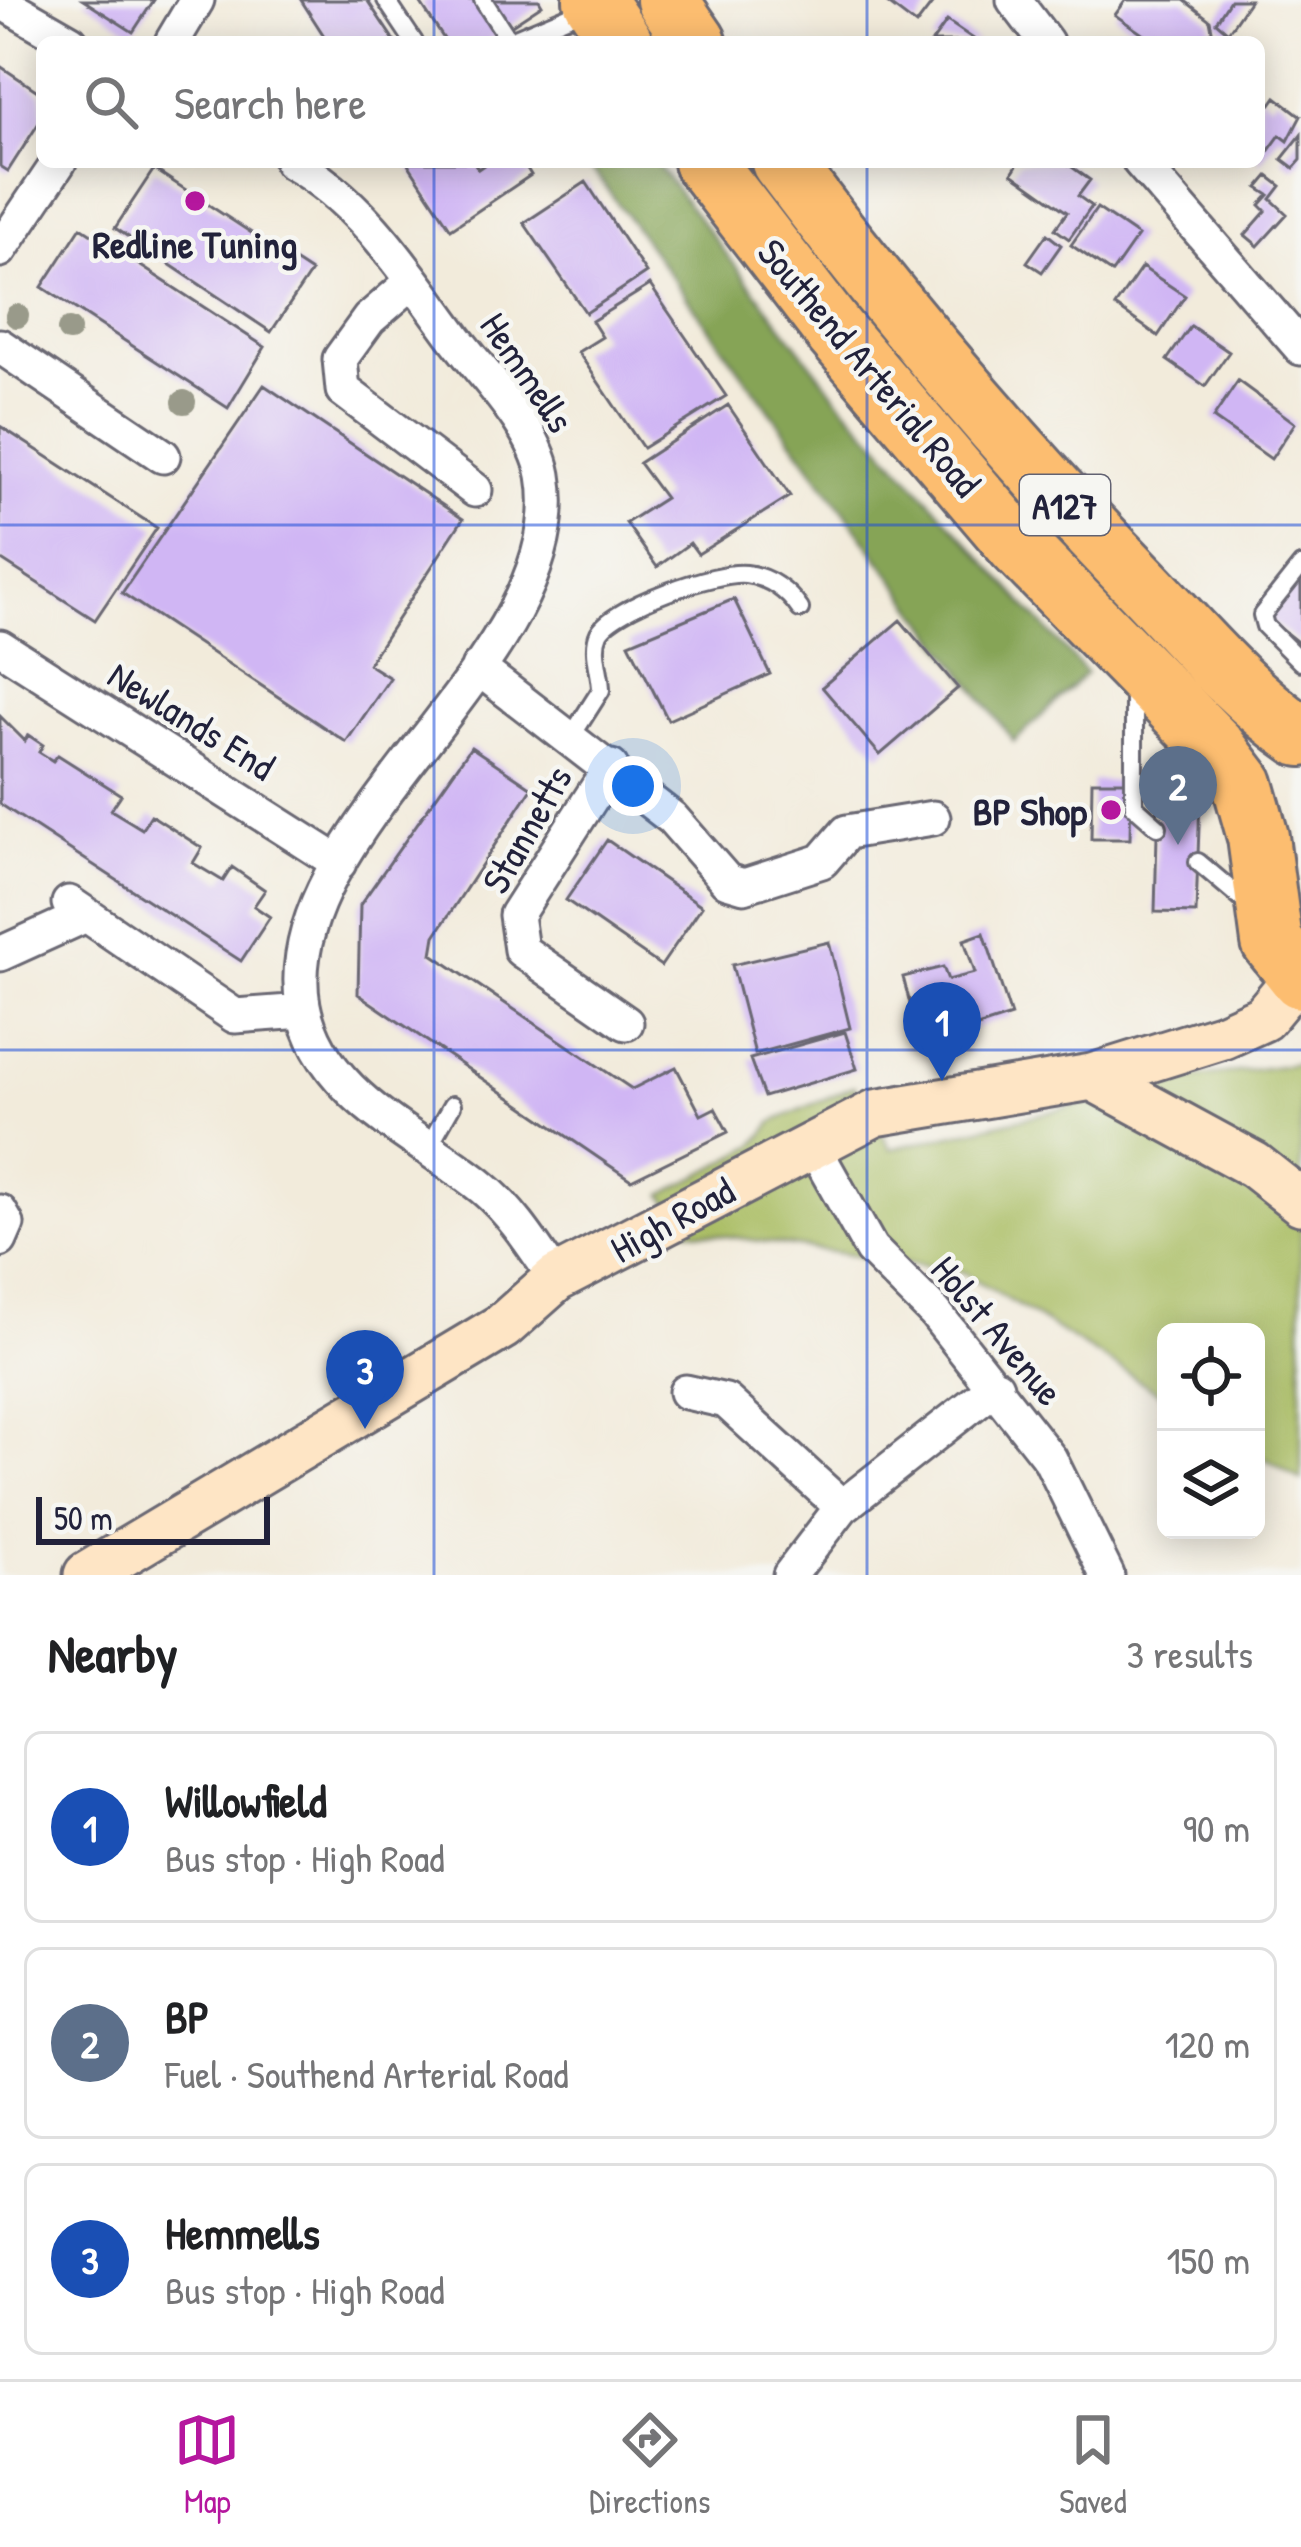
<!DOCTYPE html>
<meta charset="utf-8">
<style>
:root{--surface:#fff;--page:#f2f2f2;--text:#202124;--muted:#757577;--line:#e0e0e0;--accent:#b5179e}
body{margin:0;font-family:"Patrick Hand",sans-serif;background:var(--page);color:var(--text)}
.controls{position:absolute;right:36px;bottom:36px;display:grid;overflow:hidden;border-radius:18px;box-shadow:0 6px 30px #0003}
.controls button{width:108px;height:108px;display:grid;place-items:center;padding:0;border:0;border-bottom:3px solid var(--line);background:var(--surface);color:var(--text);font:60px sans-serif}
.scale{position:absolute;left:36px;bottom:30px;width:234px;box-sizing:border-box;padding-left:12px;border:6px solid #22223b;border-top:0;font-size:33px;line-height:42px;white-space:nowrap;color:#22223b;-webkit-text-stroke:9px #f6f6f2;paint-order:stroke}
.you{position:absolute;left:633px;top:786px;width:42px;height:42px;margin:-30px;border:9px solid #fff;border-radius:50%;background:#1a73e8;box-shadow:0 0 0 18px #1a73e833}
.badge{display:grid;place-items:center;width:78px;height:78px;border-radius:50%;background:var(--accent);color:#fff;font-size:39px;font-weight:700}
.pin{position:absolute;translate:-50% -99px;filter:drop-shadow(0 3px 6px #0008)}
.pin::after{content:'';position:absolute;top:63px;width:42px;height:36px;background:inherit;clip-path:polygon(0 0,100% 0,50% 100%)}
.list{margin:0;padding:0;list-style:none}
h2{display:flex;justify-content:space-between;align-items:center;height:156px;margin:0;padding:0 48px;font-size:51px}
h2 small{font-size:39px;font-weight:400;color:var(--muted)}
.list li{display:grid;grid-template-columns:78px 1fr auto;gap:36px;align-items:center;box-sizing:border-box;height:192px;margin:0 24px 24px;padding:0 24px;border:3px solid var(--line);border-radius:18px}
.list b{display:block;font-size:45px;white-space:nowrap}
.list p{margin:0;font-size:39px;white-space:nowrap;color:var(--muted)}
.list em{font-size:39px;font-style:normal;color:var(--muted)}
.icon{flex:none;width:66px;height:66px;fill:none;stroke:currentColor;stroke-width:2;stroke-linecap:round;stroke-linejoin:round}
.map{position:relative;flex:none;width:1301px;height:1575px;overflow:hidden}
.search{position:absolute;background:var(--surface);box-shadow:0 6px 30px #0003;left:36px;right:36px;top:36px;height:132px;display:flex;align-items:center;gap:30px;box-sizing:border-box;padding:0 42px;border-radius:18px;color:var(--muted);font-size:45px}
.sheet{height:804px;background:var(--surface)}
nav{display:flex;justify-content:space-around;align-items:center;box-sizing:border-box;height:168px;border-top:3px solid var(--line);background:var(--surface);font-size:33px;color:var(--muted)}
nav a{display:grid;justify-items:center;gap:6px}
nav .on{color:var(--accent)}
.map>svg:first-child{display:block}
.green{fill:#a8bc60;stroke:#656f4e;stroke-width:3}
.forest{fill:#86a456;stroke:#546348;stroke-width:3}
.building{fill:#d0b6f4}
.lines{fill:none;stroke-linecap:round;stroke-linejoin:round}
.lane-casing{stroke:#6b6873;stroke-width:22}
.street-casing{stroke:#6b6873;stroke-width:39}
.secondary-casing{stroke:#6b6873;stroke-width:51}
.highway-casing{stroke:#6b6873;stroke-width:66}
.lane{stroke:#fff;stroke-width:16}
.street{stroke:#fff;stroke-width:33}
.secondary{stroke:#fee5c5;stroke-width:45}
.highway{stroke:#fcbd6f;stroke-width:60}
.tree{fill:#999a8a}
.grid{fill:none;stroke:#1d4ed8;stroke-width:3;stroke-opacity:0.55}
.poi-dot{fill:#b5179e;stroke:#f6f6f2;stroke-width:4.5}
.labels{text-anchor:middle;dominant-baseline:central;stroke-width:9;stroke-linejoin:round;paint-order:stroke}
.shield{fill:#f6f6f2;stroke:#626272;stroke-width:3}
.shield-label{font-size:36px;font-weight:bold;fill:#22223b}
.poi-label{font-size:39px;font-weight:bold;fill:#22223b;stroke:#f6f6f2}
.street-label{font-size:39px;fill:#22223b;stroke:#f6f6f2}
</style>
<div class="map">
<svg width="1301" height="1575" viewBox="0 0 1301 1575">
<rect width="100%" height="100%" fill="#f6f6f2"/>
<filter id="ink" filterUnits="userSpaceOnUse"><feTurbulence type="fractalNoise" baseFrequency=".00833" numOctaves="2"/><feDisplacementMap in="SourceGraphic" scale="24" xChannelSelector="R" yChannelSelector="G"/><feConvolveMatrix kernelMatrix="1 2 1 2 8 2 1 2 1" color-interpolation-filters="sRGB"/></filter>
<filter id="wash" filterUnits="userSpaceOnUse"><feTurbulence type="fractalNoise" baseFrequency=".004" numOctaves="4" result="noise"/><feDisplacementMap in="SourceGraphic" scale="48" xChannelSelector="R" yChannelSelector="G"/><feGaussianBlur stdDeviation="2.7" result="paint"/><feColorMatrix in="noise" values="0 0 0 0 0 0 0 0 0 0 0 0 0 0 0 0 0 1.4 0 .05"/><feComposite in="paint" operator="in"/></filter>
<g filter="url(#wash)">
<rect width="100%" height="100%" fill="#f2ebdb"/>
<path class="green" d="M1301,1063V1480L1256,1453V1332H1166V1397L963,1272L687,1230L663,1195L755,1145L773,1122L854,1086L891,1149L1194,1078Z"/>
<path class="forest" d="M587,162H655L838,398L1086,673L1014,742Z"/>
<g id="blocks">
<path class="building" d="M83,0H154L133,32Z
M301,0H367L395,42H328Z
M426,0H539L542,5L486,42H446L421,4Z
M883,0H935L916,25Z
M1126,0H1184L1210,20L1212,30L1204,42H1154L1115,15Z
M1230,0H1250L1228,32L1216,22Z
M947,21L978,42H932Z
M0,66L42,94V118L8,171L0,166Z
M1259,95L1271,104L1276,97L1301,116L1288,141L1280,135L1259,164Z
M1301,135V160L1294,168L1282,159Z
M407,162H474L478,169L488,162H523L531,175L451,229Z
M1019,162H1065L1090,180L1078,196L1092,206L1069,239L1055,229L1067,212L1012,173Z
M154,169L311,272L271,332L115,228Z
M1268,176L1281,186L1271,199L1287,214L1258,246L1245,235L1266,211L1260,205L1269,195L1258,188Z
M586,182L646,273L586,313L524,223Z
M1097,208L1138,236L1112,273L1071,245Z
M81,227L265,347L228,408L42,287Z
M1047,234L1061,245L1042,272L1027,262Z
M1142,267L1185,296L1158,336L1115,306Z
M650,285L726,396L643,448L578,352L602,337L592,321Z
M1191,326L1229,352L1205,386L1167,360Z
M1238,381L1295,423L1271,459L1213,418Z
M264,385L463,519L368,664L390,678L346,742L122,593Z
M728,405L790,496L698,554L690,543L657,567L626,523L665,498L639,463Z
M0,426L157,528L95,620L0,559Z
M1301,574V645L1266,617Z
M734,599L770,674L668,720L629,643Z
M900,620L958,688L880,755L822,687Z
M0,716L25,741L28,735L43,745L39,752L53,761L58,755L121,795L111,810L142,829L151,815L202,848L193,863L223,881L232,867L265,890L254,906L270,917L241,961L0,804Z
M471,747L532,788L435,936L432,954L632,1089L676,1067L701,1115L715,1108L728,1132L631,1180L358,994L360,905Z
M1092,781H1131L1130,839H1091Z
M1158,796L1200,798L1196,913L1155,912Z
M607,840L702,906L661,966L566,900Z
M984,933L1011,1016L962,1032L959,1022L918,1034L903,977L943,967L948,980L975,973L964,940Z
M829,942L850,1028L755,1054L732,965Z
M845,1032L857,1069L764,1097L750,1059Z"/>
</g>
</g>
<g filter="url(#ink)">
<use href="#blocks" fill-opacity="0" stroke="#6b6873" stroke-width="3"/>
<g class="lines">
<g class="lane-casing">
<path id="lane" d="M386,0L414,42
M483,0L509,40
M506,42L585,9
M1301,566L1262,615L1265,626L1301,662
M1134,688V806L1158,827
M571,737L601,690C601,672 591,650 599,633C612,607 718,570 746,574C769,577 788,591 800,609
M1198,862L1250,906
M427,1149L452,1105"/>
</g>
<g class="street-casing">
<path id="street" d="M1014,0L1046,42
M0,1L71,42
M172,42L197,0
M291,162C363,202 407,273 456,339C485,377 535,427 544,475C576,656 272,830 303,1005C320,1096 418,1135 483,1188C513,1213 534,1247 556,1279
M1140,162L1301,348
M0,250L59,162
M413,281L369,319L340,359L343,390L475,490
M0,346L163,456
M0,647L339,863
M478,668L672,818L727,881L744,886L822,861L847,832L933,818
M611,767L516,915L521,950L626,1023
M69,903L235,1016L304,1011
M0,954L86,915
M813,1146L871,1249L935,1313L1050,1459L1107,1575
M0,1212L7,1224L0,1240
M686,1392L726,1401L842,1507
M790,1575L842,1507L996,1386"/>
</g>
<g class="secondary-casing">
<path id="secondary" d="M1092,1077L1254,1165L1301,1202
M87,1575L503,1326L556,1279L875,1113L1092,1077L1223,1036L1263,1018L1298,976"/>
</g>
<g class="highway-casing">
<path id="highway" d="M594,0L622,42
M667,0L696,42
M704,162L835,332L1018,546L1214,746L1243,784L1258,837L1272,942L1301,978
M782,162C894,311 1013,451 1143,585C1193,637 1241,695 1301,736"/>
</g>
<use href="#lane" class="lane"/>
<use href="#street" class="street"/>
<use href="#secondary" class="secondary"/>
<use href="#highway" class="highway"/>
</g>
<g class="tree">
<circle cx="17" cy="316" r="12"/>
<circle cx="69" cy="330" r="12"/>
<circle cx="184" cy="402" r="12"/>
</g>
</g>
<path class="grid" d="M434,0V42M867,0V42M434,162V1575M867,162V1575M0,525H1301M0,1050H1301"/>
<g class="poi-dot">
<circle cx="195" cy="201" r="12"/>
<circle cx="1111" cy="810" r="12"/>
</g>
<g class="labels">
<rect class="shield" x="1020" y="475" width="90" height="60" rx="9"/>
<g class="shield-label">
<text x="1065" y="505">A127</text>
</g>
<g class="poi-label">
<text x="195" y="243">Redline Tuning</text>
<text x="1087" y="810" text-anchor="end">BP Shop</text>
</g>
<g class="street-label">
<text transform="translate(870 367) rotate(50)">Southend Arterial Road</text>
<text transform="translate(528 372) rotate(56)">Hemmells</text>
<text transform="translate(192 720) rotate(32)">Newlands End</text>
<text transform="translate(526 829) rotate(-60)">Stannetts</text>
<text transform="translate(672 1219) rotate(-29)">High Road</text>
<text transform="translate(998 1330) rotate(50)">Holst Avenue</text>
</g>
</g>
</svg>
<div class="controls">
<button><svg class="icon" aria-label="locate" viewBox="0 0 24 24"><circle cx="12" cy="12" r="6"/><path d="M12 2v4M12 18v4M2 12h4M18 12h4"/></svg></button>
<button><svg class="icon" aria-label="layers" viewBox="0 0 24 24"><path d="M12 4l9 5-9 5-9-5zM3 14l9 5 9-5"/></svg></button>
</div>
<div class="scale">50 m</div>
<div class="you"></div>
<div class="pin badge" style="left:942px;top:1081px;background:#1a4fb4">1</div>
<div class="pin badge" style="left:1178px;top:845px;background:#5c6f8a">2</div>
<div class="pin badge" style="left:365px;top:1429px;background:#1a4fb4">3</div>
<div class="search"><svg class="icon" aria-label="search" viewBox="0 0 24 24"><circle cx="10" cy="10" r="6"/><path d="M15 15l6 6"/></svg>Search here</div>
</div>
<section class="sheet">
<h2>Nearby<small>3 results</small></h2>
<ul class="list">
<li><span class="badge" style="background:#1a4fb4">1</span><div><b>Willowfield</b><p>Bus stop · High Road</p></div><em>90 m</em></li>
<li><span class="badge" style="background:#5c6f8a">2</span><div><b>BP</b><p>Fuel · Southend Arterial Road</p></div><em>120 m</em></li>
<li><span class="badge" style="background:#1a4fb4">3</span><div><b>Hemmells</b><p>Bus stop · High Road</p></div><em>150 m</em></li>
</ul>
</section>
<nav>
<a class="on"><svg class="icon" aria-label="map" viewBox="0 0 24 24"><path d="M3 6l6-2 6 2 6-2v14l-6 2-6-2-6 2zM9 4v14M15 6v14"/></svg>Map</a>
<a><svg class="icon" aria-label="directions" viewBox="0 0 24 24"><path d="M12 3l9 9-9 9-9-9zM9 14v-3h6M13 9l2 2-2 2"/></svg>Directions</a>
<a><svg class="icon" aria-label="saved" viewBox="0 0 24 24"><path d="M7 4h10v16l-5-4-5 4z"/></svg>Saved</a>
</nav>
